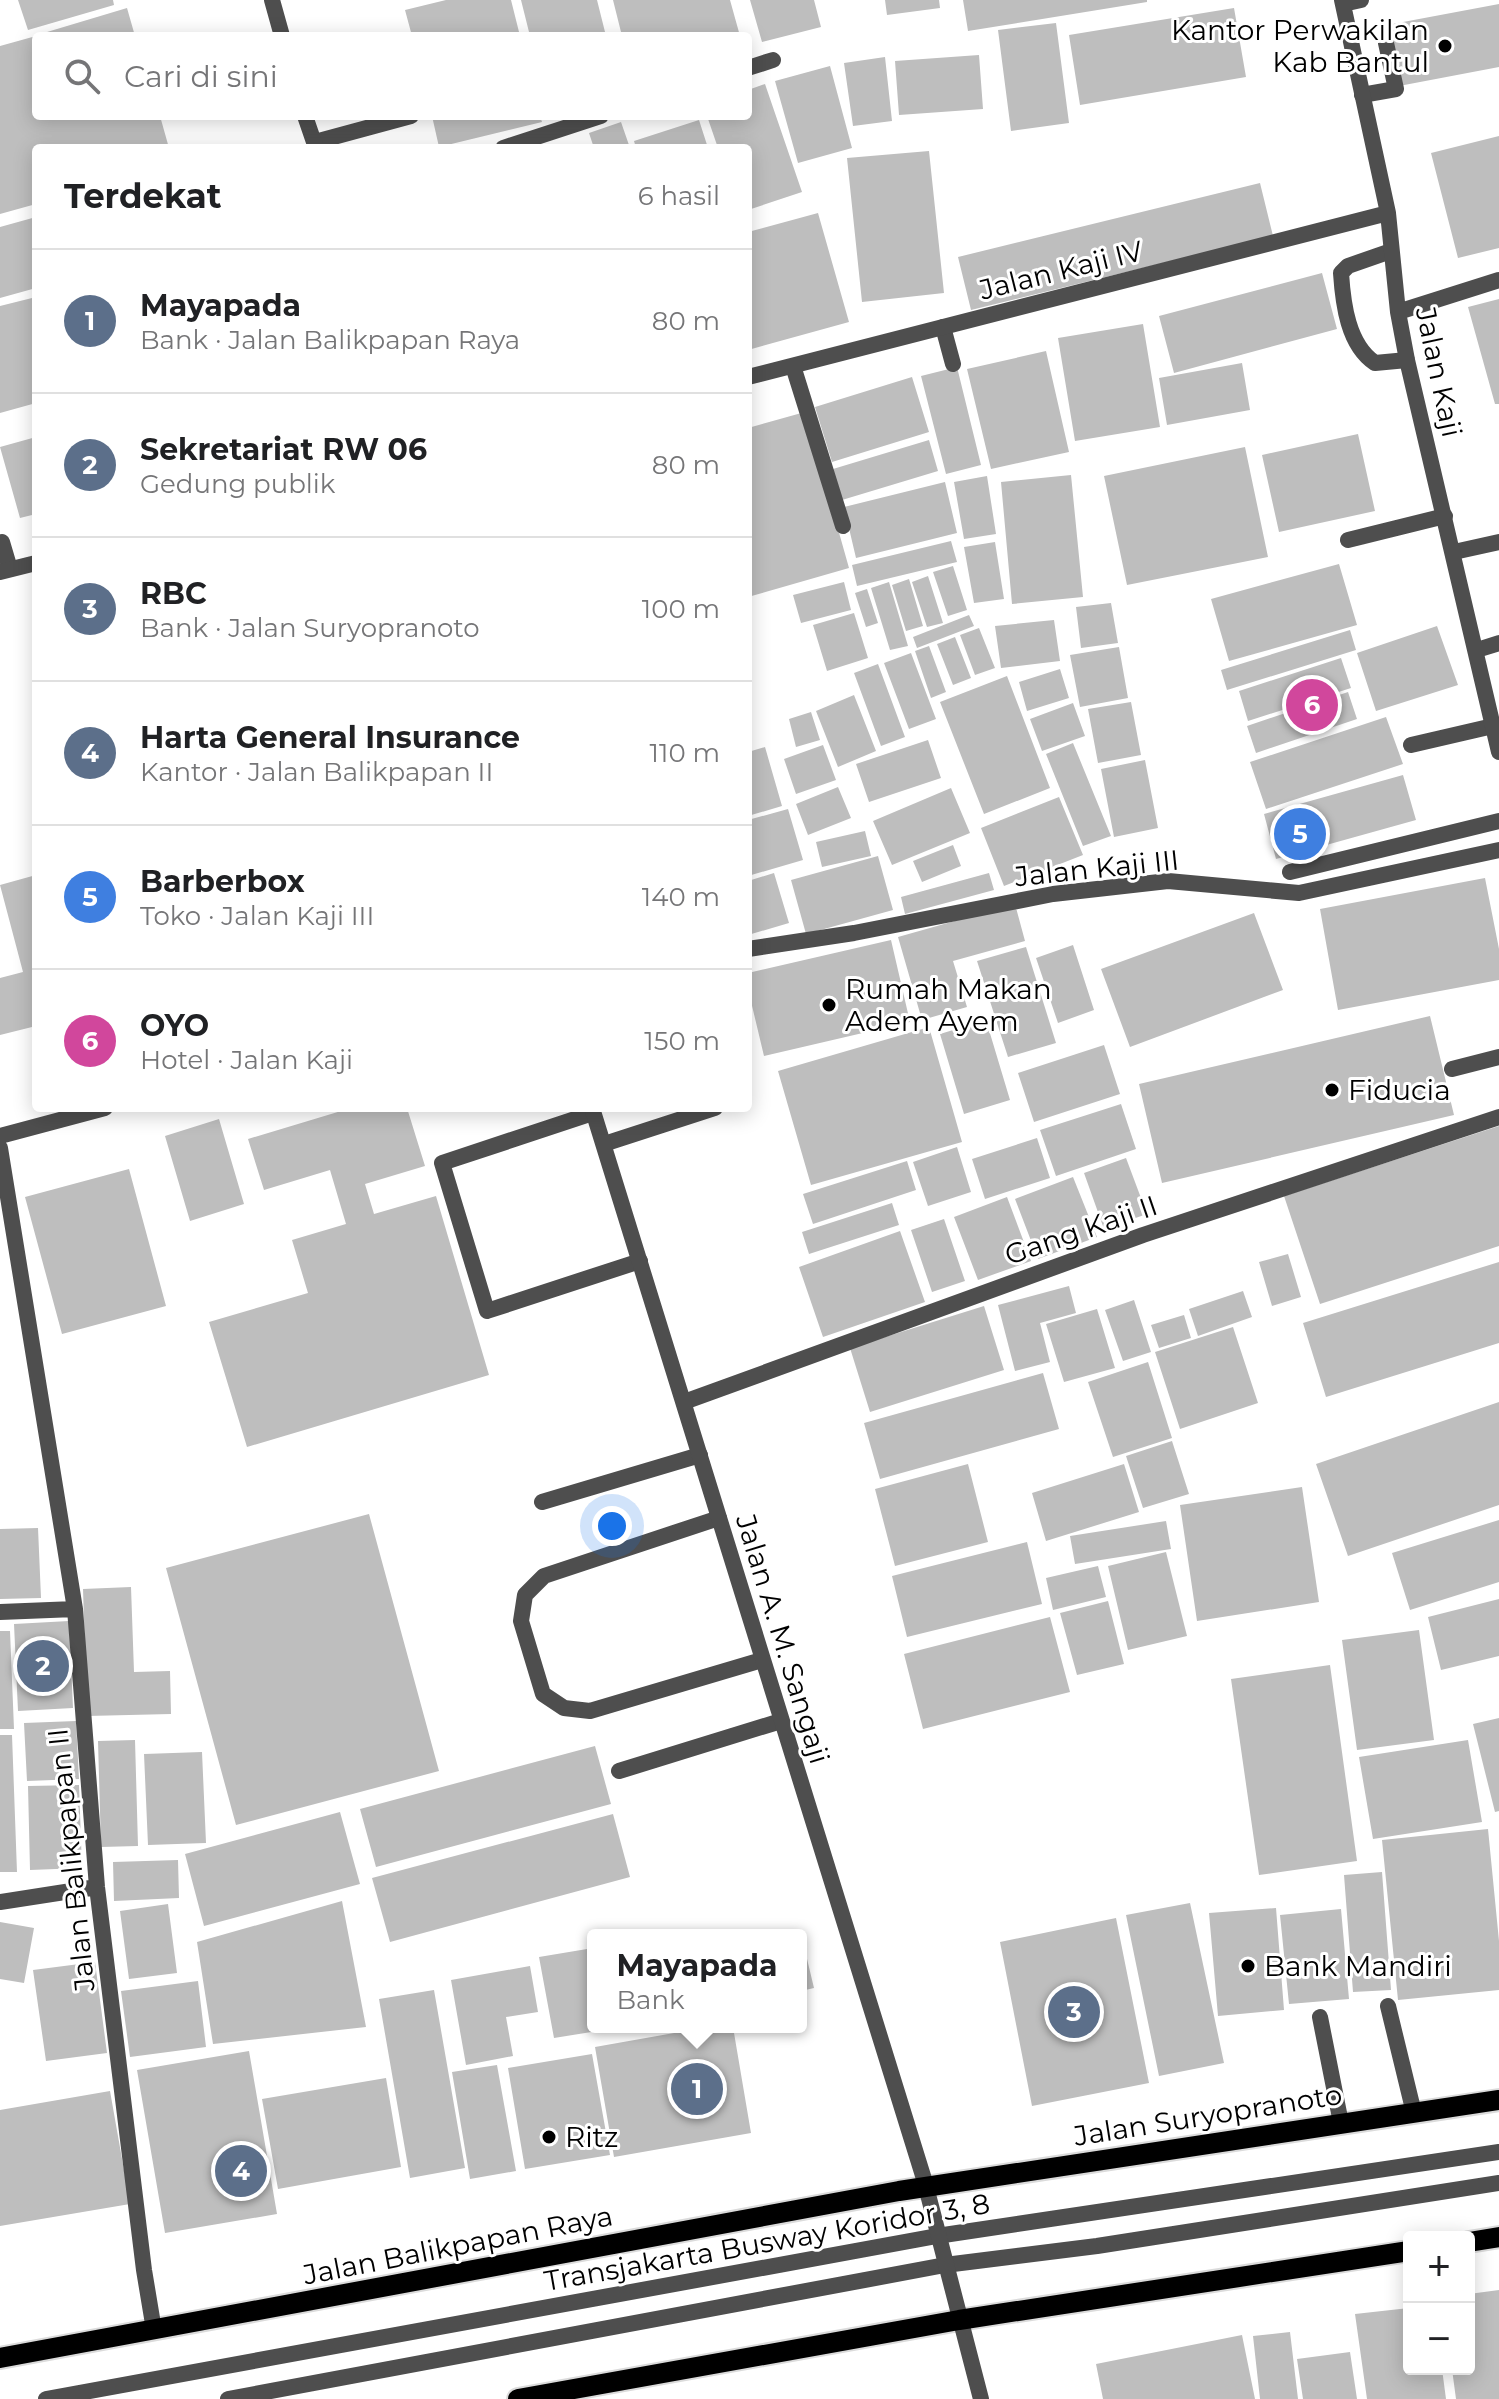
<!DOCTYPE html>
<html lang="id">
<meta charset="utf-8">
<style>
:root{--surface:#fff;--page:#f2f2f2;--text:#202124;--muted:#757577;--line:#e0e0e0;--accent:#000}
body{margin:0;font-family:Montserrat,sans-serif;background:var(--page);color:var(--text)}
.controls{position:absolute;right:24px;bottom:24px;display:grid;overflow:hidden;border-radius:8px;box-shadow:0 4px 20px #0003}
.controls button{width:72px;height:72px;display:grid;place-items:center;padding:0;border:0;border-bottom:2px solid var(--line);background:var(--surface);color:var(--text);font:40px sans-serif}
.you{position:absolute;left:612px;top:1526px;width:28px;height:28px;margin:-20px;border:6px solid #fff;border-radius:50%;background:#1a73e8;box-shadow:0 0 0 12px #1a73e833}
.badge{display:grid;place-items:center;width:52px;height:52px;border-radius:50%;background:var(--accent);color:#fff;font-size:26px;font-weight:700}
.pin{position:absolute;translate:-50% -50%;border:4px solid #fff;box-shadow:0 2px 8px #0006}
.popup{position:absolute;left:587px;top:1929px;width:220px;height:104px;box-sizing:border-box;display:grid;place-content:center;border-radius:8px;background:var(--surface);filter:drop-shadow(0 2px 6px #0005);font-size:26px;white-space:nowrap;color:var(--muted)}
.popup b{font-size:30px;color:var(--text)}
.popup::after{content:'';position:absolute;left:50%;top:100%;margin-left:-16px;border:16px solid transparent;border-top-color:var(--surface)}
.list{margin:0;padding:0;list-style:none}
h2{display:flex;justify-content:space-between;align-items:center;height:104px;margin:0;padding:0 32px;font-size:34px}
h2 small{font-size:26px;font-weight:400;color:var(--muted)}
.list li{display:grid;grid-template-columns:52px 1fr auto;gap:24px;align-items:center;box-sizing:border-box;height:144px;padding:0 32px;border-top:2px solid var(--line)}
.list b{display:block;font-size:30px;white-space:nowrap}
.list p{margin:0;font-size:26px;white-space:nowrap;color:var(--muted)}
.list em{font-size:26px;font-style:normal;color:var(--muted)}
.icon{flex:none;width:44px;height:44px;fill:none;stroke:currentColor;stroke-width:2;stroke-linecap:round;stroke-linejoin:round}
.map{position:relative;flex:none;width:1499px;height:2399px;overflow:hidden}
.search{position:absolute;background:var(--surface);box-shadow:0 4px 20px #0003;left:32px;top:32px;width:720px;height:88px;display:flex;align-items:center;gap:20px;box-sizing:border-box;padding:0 28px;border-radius:8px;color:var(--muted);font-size:30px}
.panel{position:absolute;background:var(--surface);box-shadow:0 4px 20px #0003;left:32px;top:144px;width:720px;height:968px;border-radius:8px}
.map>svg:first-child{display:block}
.building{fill:#bebebe}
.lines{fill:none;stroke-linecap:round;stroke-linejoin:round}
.primary-casing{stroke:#dbdbdb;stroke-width:24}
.service{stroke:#4e4e4e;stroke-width:16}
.minor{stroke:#4e4e4e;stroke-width:16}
.tertiary{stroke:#4e4e4e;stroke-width:16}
.primary{stroke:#000;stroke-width:20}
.poi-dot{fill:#000;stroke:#fff;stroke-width:3}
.labels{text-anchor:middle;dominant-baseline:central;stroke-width:6;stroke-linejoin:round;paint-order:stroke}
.poi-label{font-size:28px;fill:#000;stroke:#fff;text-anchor:start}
.street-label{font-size:28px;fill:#000;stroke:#fff}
</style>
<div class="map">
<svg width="1499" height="2399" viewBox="0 0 1499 2399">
<rect width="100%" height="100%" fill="#fff"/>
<path class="building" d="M18,0H113L114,5L28,30Z
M446,0H511L520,36H412L405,10Z
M521,0H597L606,36H530Z
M613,0H730L740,36H622Z
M750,0H814L821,27L762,42Z
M885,0H939L940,8L887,15Z
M963,0H1147V2L968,31Z
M1499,4V67L1399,86L1387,25Z
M127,8L135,36H37V35Z
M1234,8L1246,77L1080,105L1069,35Z
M1056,23L1069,123L1011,131L998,30Z
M36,36V116H160L169,148H36V204L0,214V46Z
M979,55L983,109L899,115L895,61Z
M885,57L892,121L853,126L844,63Z
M830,66L852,148L798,163L775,81Z
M765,84L802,192L748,210V148H718L707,116H748V90Z
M432,116H540L542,122L439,147Z
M699,120L708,148H636L634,141Z
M621,122L630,148H594L589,133Z
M1499,136V248L1458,258L1431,153Z
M929,151L944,293L862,302L847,158Z
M1260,183L1273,236L971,310L958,257Z
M818,213L849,322L748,350V232Z
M36,217V288L0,298V227Z
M1322,273L1337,329L1174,373L1159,316Z
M36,297V403L0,413V306Z
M1499,299V404H1495L1468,307Z
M1143,324L1160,427L1075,441L1058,338Z
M1046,351L1069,452L991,469L967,369Z
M1242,363L1250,410L1167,425L1159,378Z
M957,367L981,465L946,474L921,376Z
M912,377L929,432L832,462L815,407Z
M805,412L849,568L748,597V428Z
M1358,434L1375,511L1279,532L1262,455Z
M36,437V514L20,518L0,447Z
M929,440L938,471L842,500L833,469Z
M1245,447L1268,557L1127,585L1104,476Z
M1071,475L1083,597L1012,604L1001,482Z
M987,476L996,534L964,539L954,482Z
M945,482L957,533L856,558L844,507Z
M951,541L957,562L857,586L852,565Z
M995,542L1004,599L974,603L964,547Z
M1339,564L1357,625L1229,661L1211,599Z
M953,566L967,610L948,616L933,572Z
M928,576L943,623L927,627L912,582Z
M909,579L923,626L906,631L892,585Z
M844,582L851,610L801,623L793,595Z
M889,582L908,646L890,650L871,588Z
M867,589L878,623L866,627L855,593Z
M1111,603L1118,643L1081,648L1076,607Z
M854,613L868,658L827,671L813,625Z
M969,615L974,626L917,648L913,637Z
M1054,620L1060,661L1001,668L995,626Z
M1437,626L1458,685L1376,711L1357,653Z
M979,628L995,668L975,675L960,635Z
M1350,630L1356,650L1227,690L1221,670Z
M955,637L971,678L953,685L937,644Z
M929,646L946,692L931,698L915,651Z
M1119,647L1128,698L1080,707L1070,655Z
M911,653L936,719L909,729L884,663Z
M1341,658L1351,688L1248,721L1239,691Z
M878,664L905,737L881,746L854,673Z
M1060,669L1069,698L1027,711L1019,682Z
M1007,676L1050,788L984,814L940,702Z
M1348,692L1357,719L1256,753L1247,726Z
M854,695L876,751L838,767L816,711Z
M1131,702L1141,755L1098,763L1088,709Z
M1073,703L1085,736L1042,751L1030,719Z
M811,712L820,740L796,747L789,719Z
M1386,717L1403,764L1266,809L1250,762Z
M928,740L941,778L869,802L856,764Z
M1073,743L1111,836L1083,846L1046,754Z
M823,745L836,780L796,794L784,759Z
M765,747L782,806L748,816V752Z
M1145,760L1158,828L1114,837L1101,769Z
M1403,775L1416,820L1276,859L1264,814Z
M838,787L851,818L808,835L796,804Z
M951,788L970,833L892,865L873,821Z
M1059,797L1083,855L1004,886L981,828Z
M788,809L803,860L748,876V820Z
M865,831L871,856L822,867L816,842Z
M953,845L961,866L922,882L913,861Z
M878,856L893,910L806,934L791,880Z
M774,873L789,923L748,935V881Z
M989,873L994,890L905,914L901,897Z
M36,875V1026L0,1035V978L23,972L0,885Z
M1485,878L1499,949V980L1338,1010L1320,909Z
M1015,904L1025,941L953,961L967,1007L922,1020L898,937Z
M1254,913L1283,990L1130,1047L1101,969Z
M891,940L910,1022L764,1056L748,989V973Z
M1073,945L1094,1010L1058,1023L1036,958Z
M1026,947L1056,1043L1008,1057L977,961Z
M1430,1016L1454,1115L1162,1183L1139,1084Z
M986,1020L1010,1100L964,1114L940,1034Z
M929,1027L962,1142L811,1185L778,1071Z
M1104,1045L1120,1094L1034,1122L1018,1073Z
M1121,1104L1136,1149L1056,1176L1040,1130Z
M351,1108H407L425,1166L365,1184L374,1214L436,1196L489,1375L247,1447L209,1322L308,1293L292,1240L346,1224L330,1170L264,1190L248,1139Z
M219,1119L244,1204L190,1221L165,1136Z
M1499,1126V1246L1320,1304L1284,1196Z
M1037,1138L1050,1178L985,1199L972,1159Z
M957,1147L971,1192L928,1206L913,1162Z
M1126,1158L1147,1214L1104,1229L1084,1173Z
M907,1161L916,1190L813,1224L803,1194Z
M129,1169L166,1306L62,1334L25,1197Z
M1073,1177L1097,1237L1038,1259L1015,1199Z
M1007,1197L1031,1261L978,1280L954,1217Z
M892,1203L899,1225L809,1254L802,1232Z
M944,1219L965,1281L932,1292L911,1230Z
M900,1231L925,1302L823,1337L799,1267Z
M1288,1254L1301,1297L1272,1306L1259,1262Z
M1499,1262V1343L1326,1397L1303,1323Z
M1069,1286L1076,1313L1040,1323L1050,1362L1015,1371L998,1305Z
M1243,1291L1252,1317L1198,1336L1189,1309Z
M1134,1300L1151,1352L1123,1361L1105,1310Z
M984,1306L1004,1370L870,1412L850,1348Z
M1097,1309L1115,1368L1064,1382L1046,1324Z
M1184,1315L1191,1338L1159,1348L1151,1325Z
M1233,1327L1258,1403L1180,1429L1155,1352Z
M1148,1362L1172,1438L1113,1457L1088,1382Z
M1043,1373L1059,1429L880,1479L864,1423Z
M1499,1402V1505L1348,1556L1316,1464Z
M1172,1441L1189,1494L1143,1508L1126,1456Z
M968,1464L988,1542L895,1566L875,1489Z
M1124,1464L1139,1512L1046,1541L1032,1493Z
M1302,1487L1319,1602L1197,1621L1180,1505Z
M369,1514L439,1771L236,1825L166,1568Z
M1499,1520V1582L1410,1610L1392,1553Z
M1166,1521L1171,1549L1075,1564L1070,1536Z
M38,1528L41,1598L0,1599V1529Z
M1027,1542L1042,1604L907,1637L892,1576Z
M1166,1552L1187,1636L1128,1650L1108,1566Z
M1098,1566L1106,1597L1053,1610L1046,1578Z
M131,1587L134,1672L170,1671L171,1714L87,1716L83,1589Z
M1499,1599V1656L1441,1670L1428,1617Z
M1108,1601L1124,1664L1077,1675L1060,1613Z
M1050,1617L1070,1692L923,1729L904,1654Z
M69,1621L73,1708L18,1711L14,1624Z
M1419,1630L1434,1740L1357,1750L1342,1640Z
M0,1631H10L14,1729H0Z
M1330,1665L1357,1861L1259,1875L1231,1679Z
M1499,1718V1811L1495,1812L1473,1724Z
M76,1721L79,1779L27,1781L24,1723Z
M0,1735H12L17,1872H0Z
M135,1740L138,1846L101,1847L98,1741Z
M1468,1740L1482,1822L1373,1839L1359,1757Z
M595,1746L611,1804L376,1867L360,1809Z
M202,1752L206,1843L148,1845L144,1754Z
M79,1785L82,1868L30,1870L28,1786Z
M340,1812L360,1884L204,1926L185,1854Z
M613,1814L630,1877L390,1942L372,1878Z
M1488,1829L1499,1941V1990L1398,2000L1382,1840Z
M178,1860L179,1898L114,1901L113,1862Z
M1382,1872L1391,1990L1353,1992L1344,1875Z
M342,1901L366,2027L213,2044L197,1942Z
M1190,1903L1224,2063L1159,2076L1126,1915Z
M168,1904L177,1973L129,1979L120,1911Z
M1276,1908L1284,2010L1218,2016L1209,1913Z
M1341,1909L1349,1999L1289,2004L1280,1915Z
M1116,1918L1149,2083L1032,2106L1000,1942Z
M0,1922L34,1928L24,1983L0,1979Z
M802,1938L814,1988L801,1991V1939Z
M593,1948V2027L610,2029L554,2038L539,1957Z
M95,1962L107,2053L46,2061L33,1970Z
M530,1966L538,2012L506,2017L513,2056L466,2065L451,1980Z
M198,1981L206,2047L130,2057L121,1991Z
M434,1990L465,2168L410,2178L379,1999Z
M708,2027H733L751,2133L614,2157L595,2047Z
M249,2051L277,2214L165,2233L137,2070Z
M592,2054L610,2155L525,2169L508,2068Z
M497,2065L516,2171L470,2179L452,2072Z
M386,2078L401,2167L278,2189L262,2099Z
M110,2091L130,2204L0,2226V2110Z
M1499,2290V2399H1456L1452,2369H1469V2294Z
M1409,2308V2369H1442L1446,2399H1367L1355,2314Z
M1290,2332L1298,2399H1260L1253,2336Z
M1242,2335L1255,2399H1103L1096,2364Z
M1350,2352L1357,2399H1303L1297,2359Z"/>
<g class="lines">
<g class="primary-casing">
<path id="primary" d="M1469,2242L1499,2237
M0,2358L899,2191L1499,2100
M518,2399L959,2320L1409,2251"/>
</g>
<path class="service" d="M748,68L773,60
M1362,95L1396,89L1386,43
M315,142L411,116
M503,148L601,116
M1391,251L1348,266L1341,273C1343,304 1348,345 1375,363L1407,360
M943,327L953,364
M1348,540L1445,516
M2,542L10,569
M1454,552L1499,542
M1411,745L1493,726
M1290,872L1499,821
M1452,1069L1499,1057
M593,1113L442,1163L487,1311L640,1261
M604,1144L715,1108
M542,1502L700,1455
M719,1518L544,1576L525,1595L521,1621L543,1694L564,1708L590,1711L762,1660
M619,1771L781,1721
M1388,2006L1414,2113
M1320,2017L1341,2123
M46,2399L937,2236L1499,2152
M228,2399L945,2265L1097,2246L1499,2183"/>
<path class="minor" d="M1342,0L1388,213L1398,312L1407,360L1499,752
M1343,4L1361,0
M1398,312L1499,280
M793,366L843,526
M748,377L1388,213
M0,572L36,563
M1477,650L1499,643
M748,949L854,933L1053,894L1168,881L1299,893L1499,850
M0,1136L105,1108
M0,1148L75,1609L97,1887L144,2270L154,2330
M684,1402L1143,1235L1499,1117
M0,1612L75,1609
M0,1902L97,1887"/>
<path class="tertiary" d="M272,0L282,36
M305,116L316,148
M592,1108L924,2179L981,2399"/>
<use href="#primary" class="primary"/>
</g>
<g class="poi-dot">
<circle cx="1445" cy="46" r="8"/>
<circle cx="829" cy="1005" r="8"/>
<circle cx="1332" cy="1090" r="8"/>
<circle cx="1248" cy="1966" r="8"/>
<circle cx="549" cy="2137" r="8"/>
</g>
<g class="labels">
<g class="poi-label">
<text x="1429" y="30" text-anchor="end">Kantor Perwakilan<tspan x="1429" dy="32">Kab Bantul</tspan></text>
<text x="845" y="989">Rumah Makan<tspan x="845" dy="32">Adem Ayem</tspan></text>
<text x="1348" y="1090">Fiducia</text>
<text x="1264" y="1966">Bank Mandiri</text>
<text x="565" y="2137">Ritz</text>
</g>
<g class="street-label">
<text transform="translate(1061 270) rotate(-14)">Jalan Kaji IV</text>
<text transform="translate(1439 372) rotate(78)">Jalan Kaji</text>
<text transform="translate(1097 868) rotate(-6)">Jalan Kaji III</text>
<text transform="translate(1081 1230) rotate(-19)">Gang Kaji II</text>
<text transform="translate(783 1639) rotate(73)">Jalan A. M. Sangaji</text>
<text transform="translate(71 1860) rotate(-96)">Jalan Balikpapan II</text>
<text transform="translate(1208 2115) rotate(-9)">Jalan Suryopranoto</text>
<text transform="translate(767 2242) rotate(-10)">Transjakarta Busway Koridor 3, 8</text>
<text transform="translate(458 2245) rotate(-11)">Jalan Balikpapan Raya</text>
</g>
</g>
</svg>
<div class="controls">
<button>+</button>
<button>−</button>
</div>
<div class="you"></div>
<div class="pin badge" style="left:697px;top:2089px;background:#5c6f8a">1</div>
<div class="popup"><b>Mayapada</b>Bank</div>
<div class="pin badge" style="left:43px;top:1666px;background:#5c6f8a">2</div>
<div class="pin badge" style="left:1074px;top:2012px;background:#5c6f8a">3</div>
<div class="pin badge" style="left:241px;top:2171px;background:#5c6f8a">4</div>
<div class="pin badge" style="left:1300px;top:834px;background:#3f7fe0">5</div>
<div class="pin badge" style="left:1312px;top:705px;background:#d1479c">6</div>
<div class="search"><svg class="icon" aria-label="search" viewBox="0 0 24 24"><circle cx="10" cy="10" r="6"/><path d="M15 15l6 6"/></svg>Cari di sini</div>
<section class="panel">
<h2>Terdekat<small>6 hasil</small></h2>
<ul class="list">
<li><span class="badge" style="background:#5c6f8a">1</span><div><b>Mayapada</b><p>Bank · Jalan Balikpapan Raya</p></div><em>80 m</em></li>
<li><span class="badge" style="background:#5c6f8a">2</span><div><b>Sekretariat RW 06</b><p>Gedung publik</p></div><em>80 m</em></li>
<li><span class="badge" style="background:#5c6f8a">3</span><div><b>RBC</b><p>Bank · Jalan Suryopranoto</p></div><em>100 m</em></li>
<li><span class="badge" style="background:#5c6f8a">4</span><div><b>Harta General Insurance</b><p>Kantor · Jalan Balikpapan II</p></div><em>110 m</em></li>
<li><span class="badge" style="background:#3f7fe0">5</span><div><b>Barberbox</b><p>Toko · Jalan Kaji III</p></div><em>140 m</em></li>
<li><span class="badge" style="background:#d1479c">6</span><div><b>OYO</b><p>Hotel · Jalan Kaji</p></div><em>150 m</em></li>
</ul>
</section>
</div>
